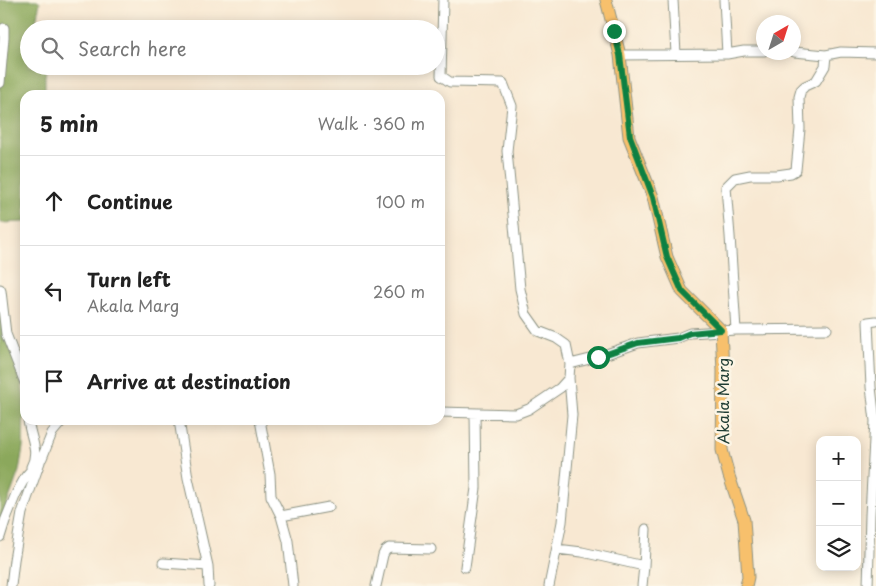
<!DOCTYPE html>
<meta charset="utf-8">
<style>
:root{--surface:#fff;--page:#f6f6f6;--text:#222;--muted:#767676;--line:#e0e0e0}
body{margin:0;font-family:"Playpen Sans",sans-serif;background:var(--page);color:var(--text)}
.controls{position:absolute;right:15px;bottom:15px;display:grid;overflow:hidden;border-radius:10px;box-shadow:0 2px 12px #0003}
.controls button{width:45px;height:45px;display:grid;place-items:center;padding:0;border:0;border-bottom:1px solid var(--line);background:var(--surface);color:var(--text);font:25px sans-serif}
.compass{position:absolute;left:756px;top:15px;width:45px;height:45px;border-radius:50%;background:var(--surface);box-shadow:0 2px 12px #0003;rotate:39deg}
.stop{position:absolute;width:15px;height:15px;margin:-11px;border:4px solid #0b8043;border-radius:50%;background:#fff}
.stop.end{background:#0b8043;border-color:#fff;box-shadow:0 1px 5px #0008}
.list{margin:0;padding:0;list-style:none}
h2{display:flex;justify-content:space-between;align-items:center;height:65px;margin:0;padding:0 20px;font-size:21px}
h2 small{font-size:16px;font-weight:400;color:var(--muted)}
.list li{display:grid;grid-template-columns:32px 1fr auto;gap:15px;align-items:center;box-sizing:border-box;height:90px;padding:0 20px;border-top:1px solid var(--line)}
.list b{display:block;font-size:19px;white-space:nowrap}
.list p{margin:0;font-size:16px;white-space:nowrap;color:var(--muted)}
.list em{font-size:16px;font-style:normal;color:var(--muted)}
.icon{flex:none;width:28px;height:28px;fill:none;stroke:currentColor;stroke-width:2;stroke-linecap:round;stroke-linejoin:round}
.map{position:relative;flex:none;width:876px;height:586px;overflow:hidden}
.search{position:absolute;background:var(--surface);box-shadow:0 2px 12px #0003;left:20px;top:20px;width:425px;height:55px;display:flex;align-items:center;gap:12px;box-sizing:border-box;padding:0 18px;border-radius:28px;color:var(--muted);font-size:19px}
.panel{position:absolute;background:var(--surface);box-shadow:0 2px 12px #0003;left:20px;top:90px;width:425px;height:335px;border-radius:15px}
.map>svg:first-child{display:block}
.forest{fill:#8ba85b;stroke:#557248}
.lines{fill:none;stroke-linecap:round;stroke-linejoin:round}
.minor-casing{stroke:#8c9283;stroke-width:11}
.major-casing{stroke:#8c9283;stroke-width:13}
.minor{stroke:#fff;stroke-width:9}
.major{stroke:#f7c06c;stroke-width:11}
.route{stroke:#0b8043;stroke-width:6}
.labels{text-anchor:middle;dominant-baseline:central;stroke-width:5;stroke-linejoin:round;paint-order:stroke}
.street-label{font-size:15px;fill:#1f3d34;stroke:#fcf5e5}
</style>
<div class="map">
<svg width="876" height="586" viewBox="0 0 876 586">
<rect width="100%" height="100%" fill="#fcf5e5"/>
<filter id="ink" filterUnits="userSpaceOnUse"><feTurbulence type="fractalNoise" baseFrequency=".02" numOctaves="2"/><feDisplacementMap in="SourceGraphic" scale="10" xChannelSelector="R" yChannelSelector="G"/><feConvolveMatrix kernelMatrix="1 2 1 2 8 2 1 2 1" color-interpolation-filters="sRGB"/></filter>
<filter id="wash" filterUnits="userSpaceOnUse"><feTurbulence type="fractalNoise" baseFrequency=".0096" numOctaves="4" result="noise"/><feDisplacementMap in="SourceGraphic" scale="20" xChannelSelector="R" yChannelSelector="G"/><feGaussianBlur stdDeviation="1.12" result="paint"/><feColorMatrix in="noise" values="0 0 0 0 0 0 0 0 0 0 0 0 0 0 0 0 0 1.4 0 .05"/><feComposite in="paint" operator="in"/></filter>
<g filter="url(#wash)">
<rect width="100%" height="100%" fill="#f8e8d2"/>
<path class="forest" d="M0,0H37L40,2L36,22L41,29H29V66H47L45,76V95H25V222L0,223Z
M0,306L22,383L24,401L23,447L19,471L6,507L0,526Z"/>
</g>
<g filter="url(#ink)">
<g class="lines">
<g class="minor-casing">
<path id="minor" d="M443,0L441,76L450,82L503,83L512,106L507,151L520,289L526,314L538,331L556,338L566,345L570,364L569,378L572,415L562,522L549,586
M673,0L676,54
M724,0L727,54
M794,52L826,55L841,52L876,53
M620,55L727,54L744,51H764
M0,83L4,38V28
M0,289L1,291L6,334L25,383
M736,330L730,236L726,187L735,178L750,175H777L791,173L796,170L800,129L799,97L801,90L805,86L816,81L825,66L826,55
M570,364L598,357L638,343L678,338L690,333L736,330L827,329
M440,412L516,414L529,409L560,388L569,378
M28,420C30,437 40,451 31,467
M179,420L188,478L208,566L209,586
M260,420L270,474L271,496L281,516L288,541L293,586
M281,516L329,507
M0,537L5,521L16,494L26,476L42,458L52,433L62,421L64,420
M557,549L582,552L644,566L642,586
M163,563L208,566
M644,566L646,529
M465,567L476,488L475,413
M11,586L14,560L22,513L40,462
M376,586L383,555L385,551L389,548L431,549
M868,586L870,515L875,421L871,387L868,322L876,321"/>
</g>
<g class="major-casing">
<path id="major" d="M606,0L620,55L629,137L653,197L667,257L682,291L721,330L723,371L722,450L729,476L744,520L748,577L746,586"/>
</g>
<use href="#minor" class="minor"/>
<use href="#major" class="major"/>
</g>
</g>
<g class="lines" filter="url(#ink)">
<path class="route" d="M598,357L638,343L678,338L690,333L721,330L682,291L667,257L653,197L630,136L620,55L614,31"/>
</g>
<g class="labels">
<g class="street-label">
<text transform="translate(722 401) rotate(-90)">Akala Marg</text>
</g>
</g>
</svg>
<div class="controls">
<button>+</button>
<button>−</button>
<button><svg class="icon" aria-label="layers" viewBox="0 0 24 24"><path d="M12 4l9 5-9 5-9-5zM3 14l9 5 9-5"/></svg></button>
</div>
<svg class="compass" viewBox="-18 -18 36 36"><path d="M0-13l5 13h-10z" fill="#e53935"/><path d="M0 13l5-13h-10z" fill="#767676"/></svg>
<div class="stop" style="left:598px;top:357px"></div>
<div class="stop end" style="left:614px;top:31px"></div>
<div class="search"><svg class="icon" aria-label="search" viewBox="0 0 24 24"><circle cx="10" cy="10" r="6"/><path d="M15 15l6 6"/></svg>Search here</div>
<section class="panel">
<h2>5 min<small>Walk · 360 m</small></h2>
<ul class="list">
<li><svg class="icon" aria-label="ahead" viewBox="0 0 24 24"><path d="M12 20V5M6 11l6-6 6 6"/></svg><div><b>Continue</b></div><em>100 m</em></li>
<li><svg class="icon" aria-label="left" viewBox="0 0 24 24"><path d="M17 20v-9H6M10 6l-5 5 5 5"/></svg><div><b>Turn left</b><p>Akala Marg</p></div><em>260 m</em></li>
<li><svg class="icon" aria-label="arrive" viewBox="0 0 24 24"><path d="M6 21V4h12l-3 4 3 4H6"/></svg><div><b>Arrive at destination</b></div></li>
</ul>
</section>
</div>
